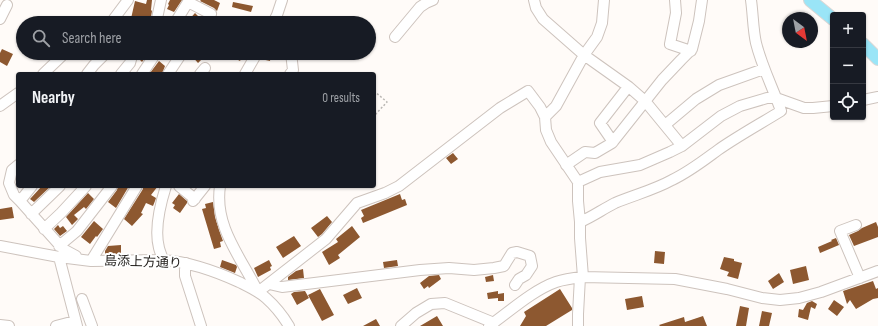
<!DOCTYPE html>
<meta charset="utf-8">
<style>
:root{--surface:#171b24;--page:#20242c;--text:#f1f3f6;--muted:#9ea1a6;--line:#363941}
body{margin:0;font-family:"Sofia Sans Condensed","Noto Sans JP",sans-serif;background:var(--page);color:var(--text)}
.controls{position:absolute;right:12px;top:12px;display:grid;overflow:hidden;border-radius:4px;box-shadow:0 1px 3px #0004}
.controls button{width:36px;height:36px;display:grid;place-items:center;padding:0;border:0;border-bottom:1px solid var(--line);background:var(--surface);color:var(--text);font:20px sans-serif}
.compass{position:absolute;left:782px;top:12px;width:36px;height:36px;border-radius:50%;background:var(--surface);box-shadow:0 1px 3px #0004;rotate:148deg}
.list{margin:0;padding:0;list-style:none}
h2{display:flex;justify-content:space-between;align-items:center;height:52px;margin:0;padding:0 16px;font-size:17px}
h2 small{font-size:13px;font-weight:400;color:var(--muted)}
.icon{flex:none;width:22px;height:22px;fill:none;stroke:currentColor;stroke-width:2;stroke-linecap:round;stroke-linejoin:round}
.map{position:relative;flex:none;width:878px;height:326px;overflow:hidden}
.search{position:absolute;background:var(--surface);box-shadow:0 1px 3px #0004;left:16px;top:16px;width:360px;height:44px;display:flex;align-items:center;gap:10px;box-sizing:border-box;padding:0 14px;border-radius:22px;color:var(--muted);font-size:15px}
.panel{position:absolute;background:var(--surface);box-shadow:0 1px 3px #0004;left:16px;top:72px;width:360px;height:116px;border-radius:4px}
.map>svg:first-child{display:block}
.green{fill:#fdc197}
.building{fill:#8d5830}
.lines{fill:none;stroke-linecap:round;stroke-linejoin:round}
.minor-casing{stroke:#cdc3bd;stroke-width:12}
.major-casing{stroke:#d8d7d6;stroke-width:14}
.path{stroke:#b9b6b3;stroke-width:1.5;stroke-dasharray:2 2;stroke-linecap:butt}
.minor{stroke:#fff;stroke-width:10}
.major{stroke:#9ae5f7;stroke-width:12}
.labels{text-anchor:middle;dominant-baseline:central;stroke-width:4;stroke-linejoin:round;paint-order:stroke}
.street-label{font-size:13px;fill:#24211e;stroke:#fff}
</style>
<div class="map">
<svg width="878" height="326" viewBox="0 0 878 326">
<rect width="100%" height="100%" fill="#fffbf8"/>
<path class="green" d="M284,16L297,17L294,23H283Z"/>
<path class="building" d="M147,0H152L151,10L152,11L150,23L140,20L138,23H130L135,1L146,4Z
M170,0H182L174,12L167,9L169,5L168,4Z
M201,0H214L220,3L217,11L214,8L200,1Z
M233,2L253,6L251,12L232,7Z
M195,13L201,19L200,23H186Z
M2,49L13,54L7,66L0,62V53Z
M140,53L148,54L142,62L138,58Z
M189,53H208L198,63Z
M225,53H244L240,61Z
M263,53H271L270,61L261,59Z
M159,61L165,66L162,74H152L150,73Z
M453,153L458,159L451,164L446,158Z
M42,186H51L34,202L30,199Z
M118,186H129L116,208L108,202L117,190Z
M143,186H158L151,195L156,198L155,201L153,206L146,203L141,213L143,214L132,226L124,219L143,189Z
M88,193L94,199L86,209L84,207L74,215L78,219L72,225L66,217Z
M179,194L187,201V203L180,213L173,208L175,205L172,203Z
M400,194L402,200L405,199L407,205L363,223L361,218L364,216L361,210Z
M213,202L215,217L219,230L223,241L220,242L221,247L214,249L202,209L206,208L205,204Z
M12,207L14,218L0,220V209Z
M327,216L332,222L322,234L318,237L311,228Z
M94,221L103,229L97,237L96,236L90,244L81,237Z
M876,222L878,227V237L854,246L849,235L858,231L862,228Z
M58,225L60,228L63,226L67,231L60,236L54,229Z
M352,226L360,237L338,255L340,258L329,265L322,252L338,242L336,239Z
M294,236L301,246L283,258L276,247Z
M836,238L839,245L820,253L818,247L832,241L831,240Z
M121,245V254H105V251L108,246Z
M655,251L665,252L664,264L654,263Z
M724,257L734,259V261L742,263L738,279L727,276L729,272L720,269Z
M222,260L236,265L237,267L235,273L220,267Z
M269,260L272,266L270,267L271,270L258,277L254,268Z
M397,260L398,266L384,268L383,262Z
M806,266L809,280L793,284L790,270Z
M303,269L304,278L288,280V277L296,271Z
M779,273L784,282L773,289L768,281Z
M439,275L441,279L429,288L428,286L424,289L420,283L429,276Z
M493,275L494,281L486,282L485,277Z
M873,281L876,289L878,288V298L873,299L856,309L850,300L847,304L843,291Z
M357,288L362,298L348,304L343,295Z
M320,289L334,315L322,321L308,295Z
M560,289L572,308V310L546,326H520L526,316L524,312Z
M305,291L309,298L297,305L291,294L294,292Z
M498,291V294L504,293V301H498V298L488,299L487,293Z
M642,296L644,307L627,310L625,299Z
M834,300L844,307L837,316L828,309Z
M812,301L817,304L815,309L811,307L808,320L798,317L799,309L803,310L807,303Z
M740,306L749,308L746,326H736Z
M762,311L772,313L769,326H759Z
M437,316L443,326H420Z
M703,316L707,326H660L659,325L684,317L685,322Z
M376,319L380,326H363Z"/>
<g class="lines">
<g class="minor-casing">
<path id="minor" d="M189,0L188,2L211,14L209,20L206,23
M534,0L536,8L543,19L584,55L629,87L645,101L682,146
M675,0L676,13L670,44L691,51
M0,19L7,5
M115,23L113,20L128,0
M156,23L161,0
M175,23L188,2
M273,23L277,15L282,0
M395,37L420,7L426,3L433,0
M43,74L65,53
M87,74L94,65L106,53
M121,74L130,63L132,56L134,53
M142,74L156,53
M168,74L182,53
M200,74L205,68
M245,74L257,53
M290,74L293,70L291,53
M863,100L878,97
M0,106L18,93
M545,117L556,106L584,55L597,37L602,23L604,0
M665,125L696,99L719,85L764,69
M613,142L600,123L628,87
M18,165L12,170L9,183L14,195L20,201
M566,165L585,152L595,153L612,143L662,80L681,60L692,49L699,21L702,0
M578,182L600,172L640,165L670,152L682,146L721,116L740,106L767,98H776L804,108H813L833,106
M32,186L20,201L63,249L76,256
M179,186L195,199
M220,186C214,227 241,257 258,292L326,239L357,203L385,193L399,186L500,108L528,91L540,107L545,117L546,130L551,142L578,182V201L580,222V238L583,277
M193,201L205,186
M31,214L60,186
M580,222C592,217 603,209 615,203C634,195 654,190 672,180C689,172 703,161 718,150C738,136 760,124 781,111C773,88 762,67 756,43C753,30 753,14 751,0
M856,225L840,231L860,278
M44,229L61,213L86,186
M0,246L59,257L91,261L163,260C190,262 215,271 239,282C249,287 258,291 266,298C275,306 283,316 289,326
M59,246L77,231L112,186
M59,257L77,326
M163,260C162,256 160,252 159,248C154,229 160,205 166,186
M91,261L137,186
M186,263L185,270V276L201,326
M269,284L282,287L420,270L449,268L474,270L494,268L504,266L507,261L512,253L517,252L530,256L532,266L526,275L519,279L515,285
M82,299L92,326
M0,325L9,326
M56,326L75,321
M401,326L416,313L431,304L445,303L494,323
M489,326C509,312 533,290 556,282C565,279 574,278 583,277L675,279L727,289L762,298L780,300L799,298L821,292L878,271
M578,326V314L580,277"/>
</g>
<g class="major-casing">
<path id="major" d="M810,0L833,19
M863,44L878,59"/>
</g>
<path class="path" d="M374,91L387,102L374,116"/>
<use href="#minor" class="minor"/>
<use href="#major" class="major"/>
</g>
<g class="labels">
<g class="street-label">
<text transform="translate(143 262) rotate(2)">島添上方通り</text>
</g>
</g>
</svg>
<div class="controls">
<button>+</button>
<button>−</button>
<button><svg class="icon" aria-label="locate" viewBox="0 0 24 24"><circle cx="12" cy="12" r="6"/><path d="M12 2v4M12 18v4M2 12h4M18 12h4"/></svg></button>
</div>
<svg class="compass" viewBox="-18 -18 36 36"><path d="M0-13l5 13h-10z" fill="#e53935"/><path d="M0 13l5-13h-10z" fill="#9ea1a6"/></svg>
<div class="search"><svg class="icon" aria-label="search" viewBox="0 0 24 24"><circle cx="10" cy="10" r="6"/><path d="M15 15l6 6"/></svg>Search here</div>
<section class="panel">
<h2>Nearby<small>0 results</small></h2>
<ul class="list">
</ul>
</section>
</div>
